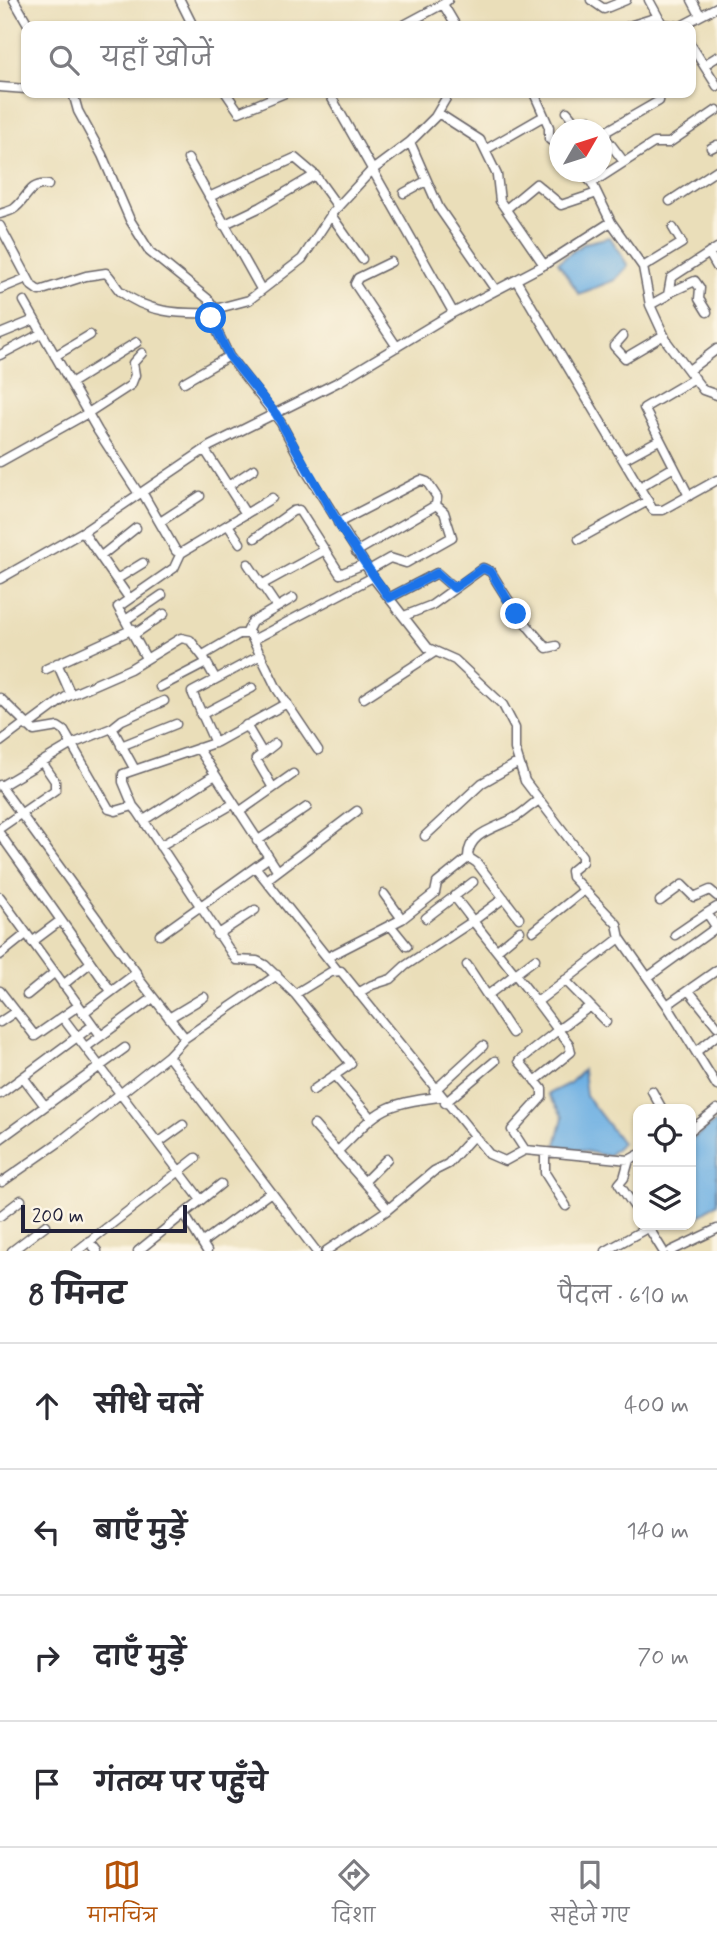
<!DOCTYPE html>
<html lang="hi">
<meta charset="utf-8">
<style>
:root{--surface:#fff;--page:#f7f7f7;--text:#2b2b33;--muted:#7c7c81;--line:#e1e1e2;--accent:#b45309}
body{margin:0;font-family:Mynerve,"Playpen Sans Deva",sans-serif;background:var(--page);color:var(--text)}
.controls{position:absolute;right:21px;bottom:21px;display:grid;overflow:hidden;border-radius:14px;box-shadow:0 2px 5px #0004}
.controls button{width:63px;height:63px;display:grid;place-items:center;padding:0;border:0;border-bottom:2px solid var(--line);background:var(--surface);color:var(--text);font:35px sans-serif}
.compass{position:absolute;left:549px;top:119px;width:63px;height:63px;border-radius:50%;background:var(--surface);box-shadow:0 2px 5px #0004;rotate:51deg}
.scale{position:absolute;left:21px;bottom:18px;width:166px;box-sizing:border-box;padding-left:7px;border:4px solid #22223b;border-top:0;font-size:19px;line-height:24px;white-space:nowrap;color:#22223b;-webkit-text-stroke:5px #fcf5e5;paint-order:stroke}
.stop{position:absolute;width:21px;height:21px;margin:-16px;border:5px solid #1a73e8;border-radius:50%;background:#fff}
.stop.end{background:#1a73e8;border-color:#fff;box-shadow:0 2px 7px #0008}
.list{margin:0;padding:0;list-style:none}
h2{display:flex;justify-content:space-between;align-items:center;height:91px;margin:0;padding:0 28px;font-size:30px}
h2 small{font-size:23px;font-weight:400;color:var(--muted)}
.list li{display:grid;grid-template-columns:46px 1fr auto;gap:21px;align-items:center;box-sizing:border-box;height:126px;padding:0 28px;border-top:2px solid var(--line)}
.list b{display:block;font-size:26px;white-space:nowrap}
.list em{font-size:23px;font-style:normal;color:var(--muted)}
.icon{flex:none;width:38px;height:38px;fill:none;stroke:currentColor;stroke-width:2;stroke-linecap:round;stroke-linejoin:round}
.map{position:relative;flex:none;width:717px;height:1251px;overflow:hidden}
.search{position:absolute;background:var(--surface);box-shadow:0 2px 5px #0004;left:21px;right:21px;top:21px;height:77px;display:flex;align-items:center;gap:18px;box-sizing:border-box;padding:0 24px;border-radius:14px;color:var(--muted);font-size:26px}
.sheet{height:595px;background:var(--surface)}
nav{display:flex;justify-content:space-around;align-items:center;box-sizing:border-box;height:98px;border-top:2px solid var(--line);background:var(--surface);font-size:19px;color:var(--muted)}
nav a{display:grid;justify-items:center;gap:4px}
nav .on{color:var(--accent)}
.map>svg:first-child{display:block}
.water{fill:#6eb0e3;stroke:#48698f;stroke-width:2}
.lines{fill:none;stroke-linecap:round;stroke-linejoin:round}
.minor-casing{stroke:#686467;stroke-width:11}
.minor{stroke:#fff;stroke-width:8}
.route{stroke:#1a73e8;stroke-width:9}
</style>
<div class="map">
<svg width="717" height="1251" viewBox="0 0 717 1251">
<rect width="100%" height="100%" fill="#fcf5e5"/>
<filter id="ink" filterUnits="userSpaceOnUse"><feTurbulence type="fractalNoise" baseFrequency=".0143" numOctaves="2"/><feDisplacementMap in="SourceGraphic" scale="14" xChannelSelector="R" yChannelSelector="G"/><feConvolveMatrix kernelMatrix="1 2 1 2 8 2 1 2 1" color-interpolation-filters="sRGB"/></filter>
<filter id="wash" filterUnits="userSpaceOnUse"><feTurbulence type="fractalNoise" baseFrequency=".00686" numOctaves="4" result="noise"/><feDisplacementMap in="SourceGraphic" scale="28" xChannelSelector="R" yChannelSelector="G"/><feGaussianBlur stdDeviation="1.57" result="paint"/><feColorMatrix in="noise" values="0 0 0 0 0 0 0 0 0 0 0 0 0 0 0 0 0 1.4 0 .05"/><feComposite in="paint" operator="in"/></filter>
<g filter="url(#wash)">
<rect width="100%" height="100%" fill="#eadeb9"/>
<path class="water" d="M610,237L628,266L615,280L579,294L558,262L585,243Z
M583,1070L586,1096L622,1143L608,1156L556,1145L563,1117L548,1094L570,1083Z
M717,1121V1203L691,1222V1140Z"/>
</g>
<g filter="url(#ink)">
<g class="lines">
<g class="minor-casing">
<path id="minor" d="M14,0L29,26
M180,0L193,26
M448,0L443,4L456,26
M591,0L604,9L626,0
M649,0L662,24L677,26
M692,0L700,15
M402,26L443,4
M629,26L658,17
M681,26L717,7
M691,45L717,86
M704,65L717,57
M0,87L26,89
M73,93L78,111L102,155L130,220L150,252L208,299L215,309
M226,93L239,112L285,93
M329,93L453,312
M449,93L435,117L410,142L371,171L333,212L302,259L249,300L215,309L211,313V318L229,356L281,423L308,474L375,580L428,648L455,660L503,705L515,728V749L525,781L582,856V862L571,871L572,877L617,924L620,938L667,1005L717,1086
M534,93L549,127V139L560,148
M567,112L576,123L589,120L600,130
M438,113L480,140L497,175L500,201L544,265
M410,142L439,208L495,289
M711,148L717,145
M485,150L544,116
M188,159L261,289
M624,162L606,138L607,131L659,101L660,93
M582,172L592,183L611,222L643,267L650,305L667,342L703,390L717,395
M592,183L654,143H669L717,110
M404,193L426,181
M209,197L295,158L315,175L338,207
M670,201L717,170
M506,209L536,184L561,205L597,193
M0,214C5,212 13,211 16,207C27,198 30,182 48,185
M331,215L362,259
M223,225L261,207L315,175
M0,226L32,286L39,291L86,276L106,273C112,278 115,286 120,291C148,313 178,314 211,313
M709,253L717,267
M391,262L358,278L355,284L397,347
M643,267L682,243L673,228
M516,280L653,510H663L717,480
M0,289L27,278
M671,292L695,281L700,288L699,299L707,312
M24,301L98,431L139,494
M650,305L668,295L671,278L717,248
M0,334L34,320
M623,336L614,346L625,358L664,335
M0,355L42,333
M55,356L90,335
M689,370L717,349
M184,382L229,356
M71,383L137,342
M205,450L246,514
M624,459L659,440
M0,462L88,413L131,385L135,375L133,363L142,353
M228,486L254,469
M640,487L674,467
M142,492L176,551L181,553L272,498
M689,496L644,408L695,378
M160,522L200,496
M338,523L421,480L427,482L437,497L436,505L356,552
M228,525L240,543
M83,532L129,598
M255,538L293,511L299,510L340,574L364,564
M579,539L648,501
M101,556L136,528
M248,564L277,607
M369,570L390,558L406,563L452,537L444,512L436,505
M0,579L86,530L210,446L340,381L451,314L544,265L611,222
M117,579L143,563
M261,585L325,550
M389,598L437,573L454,588
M404,616L432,605L483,568L491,572C507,600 524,624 547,648L556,646
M127,619L162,595
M247,632L252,622L293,598
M135,634L164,614
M255,639L373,577
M146,658L118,607L174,568L181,553
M57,663L71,695
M46,669L133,629
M215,678L204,658L205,654L239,634H250L277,689L318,750
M160,687L206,663
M0,698L34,731L58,727L64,731L109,809L116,811L133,806L138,812L236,960L257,961L265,965L295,994L331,972L341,971L489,1154L505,1161L525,1150L629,1160L638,1155
M364,698L435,652
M201,715L252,688
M246,725L262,752
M27,726L66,697L130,669L181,638L190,640L204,658
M0,742L24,724
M215,743L192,692L261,655
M121,746L176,724
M198,748L278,871
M134,768L112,728L122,720L164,701
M0,785L138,975
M1,786L72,744L112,728
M273,788L256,759L275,744
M133,806L123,782V774L217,742L287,703
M239,812L293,774
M144,820L215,775
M0,828L55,790V781L42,762
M0,834L111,991
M425,836L482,783L519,762
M257,841L307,807
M160,846L233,804
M468,857L477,863L519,918
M256,868L337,970
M266,880L357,811
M384,894L402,919
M454,896L473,921L504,898
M0,897L101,1036
M660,901L682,885L694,897L710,890L717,896
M717,907L707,913L717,928
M426,918L473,882
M390,925L407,946
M533,931L583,891
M160,935L268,858
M217,935L255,910
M675,935L707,913
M32,942L60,921
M497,950L520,931
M0,955L26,934
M328,957L402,919L435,893L437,883L468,858C467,832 498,828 516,817C524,812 531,805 539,800
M467,965L512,1033
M277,975L185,1038L168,1056L316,1251
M648,977L717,927
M565,980L606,1022
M63,985L90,963
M0,991L35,1036L78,1006
M689,991L717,1026
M358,993L372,985L391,979L405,966L473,921L537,1002L620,938
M295,994L351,1064L313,1090
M27,995L54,973
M488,995L535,959
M667,1005L717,970
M83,1013L135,974L185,1038
M63,1018L201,1200
M169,1018L204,997
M0,1022L15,1012
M86,1047L153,998
M696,1052L717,1035
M334,1075L371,1118
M23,1077L45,1106
M535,1081L571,1052L569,1044L558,1030L589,1007
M434,1091L483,1046
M652,1091L662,1109
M0,1094L92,1026
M445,1103L495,1061
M314,1125L388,1209
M691,1130L717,1109
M0,1139L125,1048
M158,1143L183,1125
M525,1150L512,1130L542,1097V1089L519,1061L558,1030L537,1002
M337,1152C378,1111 380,1104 439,1097
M545,1153V1173L566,1206
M629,1160L624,1178L619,1184L638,1212
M2,1182L58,1143L168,1056
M364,1182L387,1159
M184,1214L207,1251
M0,1216L21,1200
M647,1225L663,1251
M89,1241L97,1251
M203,1242L271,1192
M12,1251L46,1225
M77,1251L196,1158
M138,1251L221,1184
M326,1251L386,1211L434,1171L448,1164L474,1135
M606,1251L649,1227
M671,1251L717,1229"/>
</g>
<use href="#minor" class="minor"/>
</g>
</g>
<g class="lines" filter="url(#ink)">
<path class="route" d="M211,318L229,356L276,414L342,530L389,598L437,573L454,588L483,568L491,572L516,614"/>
</g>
</svg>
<div class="controls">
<button><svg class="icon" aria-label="locate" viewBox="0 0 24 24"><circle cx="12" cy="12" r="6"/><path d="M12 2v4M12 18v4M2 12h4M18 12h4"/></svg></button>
<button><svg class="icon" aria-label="layers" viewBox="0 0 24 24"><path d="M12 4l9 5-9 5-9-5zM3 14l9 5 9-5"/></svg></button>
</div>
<svg class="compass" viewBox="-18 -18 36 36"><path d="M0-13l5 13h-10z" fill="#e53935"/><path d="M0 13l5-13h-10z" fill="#7c7c81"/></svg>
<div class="scale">200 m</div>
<div class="stop" style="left:211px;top:318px"></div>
<div class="stop end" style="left:516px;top:614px"></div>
<div class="search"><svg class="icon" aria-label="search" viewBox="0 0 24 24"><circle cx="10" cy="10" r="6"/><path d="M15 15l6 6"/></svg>यहाँ खोजें</div>
</div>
<section class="sheet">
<h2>8 मिनट<small>पैदल · 610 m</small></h2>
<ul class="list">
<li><svg class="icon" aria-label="ahead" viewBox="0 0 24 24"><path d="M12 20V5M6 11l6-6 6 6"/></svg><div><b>सीधे चलें</b></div><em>400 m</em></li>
<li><svg class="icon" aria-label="left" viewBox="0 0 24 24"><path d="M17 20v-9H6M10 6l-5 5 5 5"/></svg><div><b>बाएँ मुड़ें</b></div><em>140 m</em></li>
<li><svg class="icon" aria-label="right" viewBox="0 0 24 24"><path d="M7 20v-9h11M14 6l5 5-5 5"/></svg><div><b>दाएँ मुड़ें</b></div><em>70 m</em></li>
<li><svg class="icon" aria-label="arrive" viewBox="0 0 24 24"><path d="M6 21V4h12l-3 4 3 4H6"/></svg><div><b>गंतव्य पर पहुँचे</b></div></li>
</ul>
</section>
<nav>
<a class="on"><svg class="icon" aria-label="map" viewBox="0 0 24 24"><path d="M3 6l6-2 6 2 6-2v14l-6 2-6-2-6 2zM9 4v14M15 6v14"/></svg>मानचित्र</a>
<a><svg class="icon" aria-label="directions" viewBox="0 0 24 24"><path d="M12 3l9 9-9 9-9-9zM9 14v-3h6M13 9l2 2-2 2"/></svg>दिशा</a>
<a><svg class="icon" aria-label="saved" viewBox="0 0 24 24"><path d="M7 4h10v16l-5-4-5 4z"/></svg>सहेजे गए</a>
</nav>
